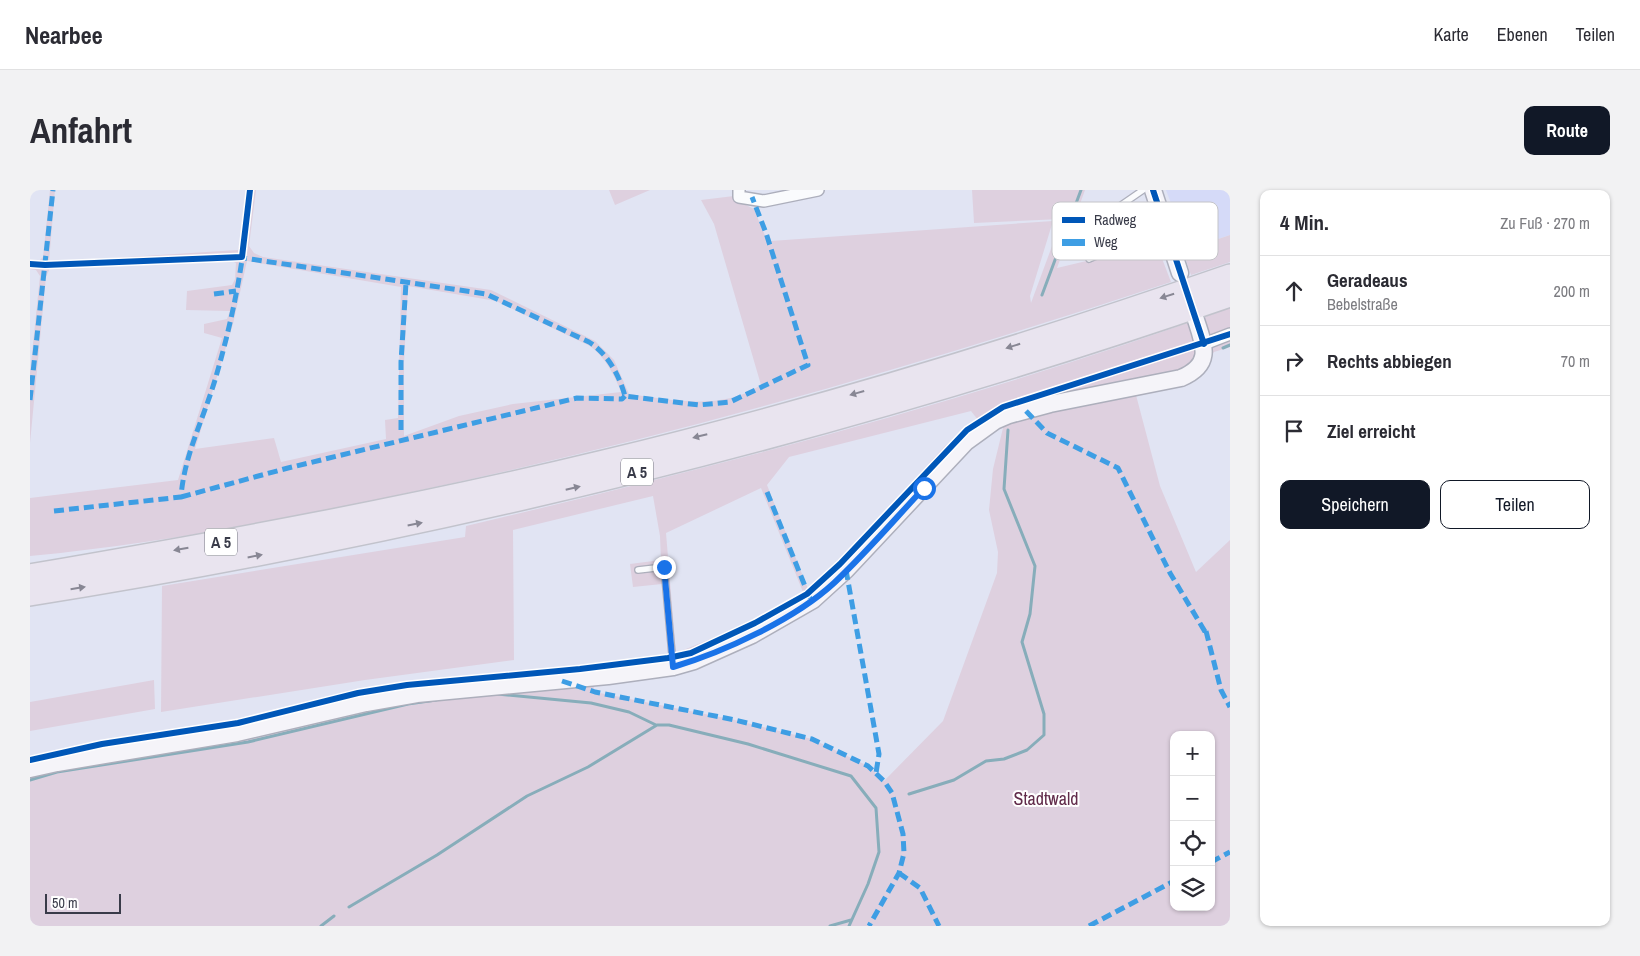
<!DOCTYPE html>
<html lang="de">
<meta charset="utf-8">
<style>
:root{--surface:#fff;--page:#f2f2f3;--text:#2b2b33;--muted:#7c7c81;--line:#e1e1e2;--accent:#111827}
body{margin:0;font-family:"Archivo Narrow",sans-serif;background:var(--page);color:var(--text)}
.controls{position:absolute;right:15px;bottom:15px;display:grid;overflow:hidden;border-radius:10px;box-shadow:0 1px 4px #0004}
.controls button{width:45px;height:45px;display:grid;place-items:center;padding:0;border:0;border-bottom:1px solid var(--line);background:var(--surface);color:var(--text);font:25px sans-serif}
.scale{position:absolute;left:15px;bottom:12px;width:76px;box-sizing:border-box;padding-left:5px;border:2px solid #393b49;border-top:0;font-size:14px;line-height:18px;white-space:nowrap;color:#393b49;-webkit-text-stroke:4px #fff;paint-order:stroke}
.stop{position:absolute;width:15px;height:15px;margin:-11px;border:4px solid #1a73e8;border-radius:50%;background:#fff}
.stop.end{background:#1a73e8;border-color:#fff;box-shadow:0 1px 5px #0008}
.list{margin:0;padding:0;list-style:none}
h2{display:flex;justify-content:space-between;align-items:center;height:65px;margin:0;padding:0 20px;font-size:21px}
h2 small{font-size:16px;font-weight:400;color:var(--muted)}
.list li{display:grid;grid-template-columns:32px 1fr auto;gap:15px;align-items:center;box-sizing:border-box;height:70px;padding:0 20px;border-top:1px solid var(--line)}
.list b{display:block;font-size:19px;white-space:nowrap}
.list p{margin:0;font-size:16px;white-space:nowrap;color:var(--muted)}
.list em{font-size:16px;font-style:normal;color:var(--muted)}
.actions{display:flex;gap:10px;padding:15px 20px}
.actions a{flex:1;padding:11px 0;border:1px solid var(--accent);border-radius:10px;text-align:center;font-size:18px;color:var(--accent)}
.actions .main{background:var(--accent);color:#fff}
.icon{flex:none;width:28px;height:28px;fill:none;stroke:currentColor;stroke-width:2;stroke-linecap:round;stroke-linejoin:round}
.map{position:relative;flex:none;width:1200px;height:736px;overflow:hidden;border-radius:10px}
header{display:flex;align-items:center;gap:30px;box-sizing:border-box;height:70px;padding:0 25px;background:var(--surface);border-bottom:1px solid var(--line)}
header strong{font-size:24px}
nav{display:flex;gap:28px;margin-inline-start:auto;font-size:18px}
.intro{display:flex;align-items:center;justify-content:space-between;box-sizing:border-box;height:120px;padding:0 30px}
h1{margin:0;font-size:35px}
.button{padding:12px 22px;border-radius:10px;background:var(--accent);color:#fff;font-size:18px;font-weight:700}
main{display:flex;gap:30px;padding:0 30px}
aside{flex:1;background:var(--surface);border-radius:10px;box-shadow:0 1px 4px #0004}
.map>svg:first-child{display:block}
.built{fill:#d5daf8}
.green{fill:#ded0df;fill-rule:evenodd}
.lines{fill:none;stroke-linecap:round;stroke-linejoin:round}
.stream{stroke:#87adba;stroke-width:3}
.lane-casing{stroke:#adafbc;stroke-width:8}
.street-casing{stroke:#adafbc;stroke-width:14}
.secondary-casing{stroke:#adafbc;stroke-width:19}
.highway-casing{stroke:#c2c3cc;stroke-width:24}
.lane{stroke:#fafbfd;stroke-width:5.5}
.street{stroke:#fafbfd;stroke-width:11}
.secondary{stroke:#f5f4f9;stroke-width:16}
.highway{stroke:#e9e4ef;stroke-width:21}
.quiet{stroke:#3e9ee4;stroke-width:5;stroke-dasharray:10 5;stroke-linecap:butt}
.cycleway-casing{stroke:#fff;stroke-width:9}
.cycleway{stroke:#0057b8;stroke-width:6}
.oneway{fill:#888794}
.route{stroke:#1a73e8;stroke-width:6}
.labels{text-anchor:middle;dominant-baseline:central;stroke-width:4;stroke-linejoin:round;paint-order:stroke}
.shield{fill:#fff;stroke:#747680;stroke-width:1}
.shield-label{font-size:16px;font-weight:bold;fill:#393b49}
.park-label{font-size:18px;fill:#612b4a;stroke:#fff}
.key{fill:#fff;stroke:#c4c4c8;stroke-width:1}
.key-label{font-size:14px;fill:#393b49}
</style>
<header>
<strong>Nearbee</strong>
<nav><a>Karte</a><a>Ebenen</a><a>Teilen</a></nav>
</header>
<div class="intro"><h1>Anfahrt</h1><a class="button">Route</a></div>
<main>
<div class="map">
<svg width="1200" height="736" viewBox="0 0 1200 736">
<rect width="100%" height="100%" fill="#e1e4f3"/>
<path class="built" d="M1136,0H1200V45L1158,59Z"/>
<path class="green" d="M20,0H25L19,72L208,60L212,46L217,0H226L219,56L224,63L233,67L461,100L565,151L584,170L599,204C644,210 691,221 731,195L684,34L671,10L704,6L710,12L724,19L736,48H740L741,51L1023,31L1000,106L1001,113L1032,29L944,33L942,0H1055L1027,78L1069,68L1120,37L1141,92C896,173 649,245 396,299C265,328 133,353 0,366V308L148,290L192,148L174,143V134L197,129L200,121L156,120L157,101L202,95L205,89L206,73L200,70L20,78L16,87L0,253V183L10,86L6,80L0,79V70L9,71L13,67ZM217,71L371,97L368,228L355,230L356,249L251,272L244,248L165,259L203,134ZM378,96L466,111L560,156C575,167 584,184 591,202L483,214L429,226L374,246V173Z
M579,0H620L585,15Z
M1200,45V72L1161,85L1153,61Z
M1200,118V157L1184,162L1179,169L1106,205L1130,296L1166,382L1200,350V736H0V566L126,542L207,531L319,502L376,493L546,477L638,465L632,394L603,397L600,374L631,370L630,346L623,306L483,340L484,470L335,490L131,522L132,396L435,347L436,336C694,275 951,208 1200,118ZM941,221L948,230L915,256L810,370L778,399L737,295L759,267ZM974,234L963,279L959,320L968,362L967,383L913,531L854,591L838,576L782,549L705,530L565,502L563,495L662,478L688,470L719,454L793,411L813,394L848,359L931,267L955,246ZM731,298L773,402L725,431L646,463L636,343ZM1144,545H1181V717H1144Z
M124,490L125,519L0,541V512Z"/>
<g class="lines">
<path class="stream" d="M1012,105L1051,0
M1193,158L1200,155
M467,504L561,513L599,522L626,535
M0,590L27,582L218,552L378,514L406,510
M879,604L924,590L956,571L974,569L997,560L1014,545V524L992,452L1000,424L1005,376L974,299L978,240
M319,717L407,665L497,606L558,577L627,535H639L718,554L821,586L846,618L849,662L838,694L819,736
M291,736L304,726
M800,736L821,730"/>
<g class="lane-casing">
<path id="lane" d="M1067,26L1084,20L1113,0
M1059,69L1078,61L1129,27
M608,380L634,377L643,475"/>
</g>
<g class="street-casing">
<path id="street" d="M709,0V7L734,11L788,0
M1174,154L1200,144"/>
</g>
<g class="secondary-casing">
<path id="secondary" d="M1123,0L1150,83
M0,579L27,573L207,543L336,513L387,504L578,486L643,477L664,471L722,445L783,410L816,380L936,252L965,231L979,225L1020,214L1151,188C1182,175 1175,157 1166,130"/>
</g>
<g class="highway-casing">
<path id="highway" d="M0,385C192,352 384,317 574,271C785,220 995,156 1200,85
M0,405C408,340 810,241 1200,106"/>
</g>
<use href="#lane" class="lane"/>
<use href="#street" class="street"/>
<use href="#secondary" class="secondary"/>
<use href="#highway" class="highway"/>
<path class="quiet" d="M207,67L456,104L559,152C578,164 589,185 595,206L669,215L700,212L778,175L736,43L722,7
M184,104L206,101
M0,210L23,0
M996,221L1017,243L1088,278L1140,383L1177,445
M371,240V172L376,93
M737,302L781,411
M151,307L258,278L547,208L592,209L595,206
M24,321L151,307C154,266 173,230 185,190C197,149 207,106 213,63
M816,380L849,564L846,583
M1176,441L1191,500L1200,517
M532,491L565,502L705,530L782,549L838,576L854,591L862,603L873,644L874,663L869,683L839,736
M1181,672L1200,662
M869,683L890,698L909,736
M1059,736L1144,691"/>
<g class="cycleway-casing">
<path id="cycleway" d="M1123,0L1174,154
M0,74L15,75L212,67L220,0
M0,570L72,554L208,533L328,503L377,495L550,479L638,468L661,463L725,433L777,404L810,374L937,240L973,217L1200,144"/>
</g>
<use href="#cycleway" class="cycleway"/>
</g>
<defs><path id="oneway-solid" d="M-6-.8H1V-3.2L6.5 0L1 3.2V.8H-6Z" transform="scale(1.25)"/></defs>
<g class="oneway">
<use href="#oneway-solid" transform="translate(1137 106) rotate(162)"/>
<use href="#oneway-solid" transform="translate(983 156) rotate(163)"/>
<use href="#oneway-solid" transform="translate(827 203) rotate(164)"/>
<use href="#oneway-solid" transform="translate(670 246) rotate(166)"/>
<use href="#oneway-solid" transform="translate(543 298) rotate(-13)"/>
<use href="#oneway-solid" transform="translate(385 334) rotate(-11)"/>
<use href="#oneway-solid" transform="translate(151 359) rotate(170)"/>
<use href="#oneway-solid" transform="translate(225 366) rotate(-11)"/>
<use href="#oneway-solid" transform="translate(48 398) rotate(-9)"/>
</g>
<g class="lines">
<path class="route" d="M634,377L643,477C694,462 765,429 804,393C836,363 864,330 894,298"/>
</g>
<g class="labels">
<g class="shield">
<rect x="591" y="268.5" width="32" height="27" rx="4"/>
<rect x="175" y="338.5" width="32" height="27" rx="4"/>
</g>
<g class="shield-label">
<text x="607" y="282">A 5</text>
<text x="191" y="352">A 5</text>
</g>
<g class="park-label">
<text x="1016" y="608">Stadtwald</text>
</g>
</g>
<rect x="1022" y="12" width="166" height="58" rx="8" class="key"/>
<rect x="1032" y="27" width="23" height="6" fill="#0057b8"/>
<rect x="1032" y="49" width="23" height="7" fill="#3e9ee4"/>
<g class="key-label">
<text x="1064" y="35">Radweg</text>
<text x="1064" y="57">Weg</text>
</g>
</svg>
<div class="controls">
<button>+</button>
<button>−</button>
<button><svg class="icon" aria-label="locate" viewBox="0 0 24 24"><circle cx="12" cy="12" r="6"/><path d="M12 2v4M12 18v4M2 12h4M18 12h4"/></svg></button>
<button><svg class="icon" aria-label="layers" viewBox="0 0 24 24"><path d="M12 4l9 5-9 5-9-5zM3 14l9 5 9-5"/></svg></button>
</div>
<div class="scale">50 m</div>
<div class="stop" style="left:894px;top:298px"></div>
<div class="stop end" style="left:634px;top:377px"></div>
</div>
<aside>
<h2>4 Min.<small>Zu Fuß · 270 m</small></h2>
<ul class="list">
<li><svg class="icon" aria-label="ahead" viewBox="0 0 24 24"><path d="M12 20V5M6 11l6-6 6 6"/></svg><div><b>Geradeaus</b><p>Bebelstraße</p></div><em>200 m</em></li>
<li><svg class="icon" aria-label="right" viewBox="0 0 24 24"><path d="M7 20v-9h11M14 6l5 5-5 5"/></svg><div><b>Rechts abbiegen</b></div><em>70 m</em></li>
<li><svg class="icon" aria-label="arrive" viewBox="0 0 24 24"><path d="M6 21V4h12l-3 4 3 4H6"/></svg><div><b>Ziel erreicht</b></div></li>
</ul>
<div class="actions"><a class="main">Speichern</a><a>Teilen</a></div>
</aside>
</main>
